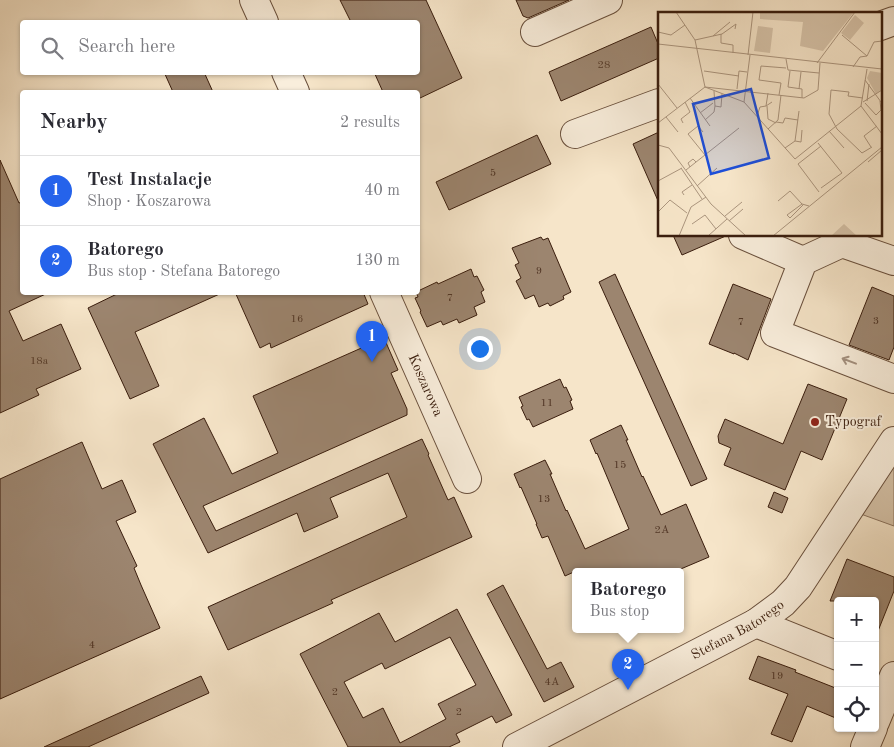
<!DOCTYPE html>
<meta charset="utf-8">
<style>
:root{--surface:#fff;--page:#f7f7f7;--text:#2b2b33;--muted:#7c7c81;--line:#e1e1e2;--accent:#2563eb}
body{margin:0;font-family:"Old Standard TT",serif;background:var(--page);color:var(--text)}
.controls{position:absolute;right:15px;bottom:15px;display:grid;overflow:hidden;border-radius:5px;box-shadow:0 1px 4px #0004}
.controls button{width:45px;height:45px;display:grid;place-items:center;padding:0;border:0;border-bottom:1px solid var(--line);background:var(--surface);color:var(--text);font:25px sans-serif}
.you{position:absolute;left:479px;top:348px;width:18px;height:18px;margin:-12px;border:4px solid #fff;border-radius:50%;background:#1a73e8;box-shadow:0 0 0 8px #1a73e833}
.badge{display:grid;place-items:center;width:32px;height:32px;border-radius:50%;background:var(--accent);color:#fff;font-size:16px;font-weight:700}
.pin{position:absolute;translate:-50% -41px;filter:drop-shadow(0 1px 2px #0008)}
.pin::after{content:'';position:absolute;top:26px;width:18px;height:15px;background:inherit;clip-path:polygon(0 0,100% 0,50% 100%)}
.popup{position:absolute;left:572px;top:568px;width:112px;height:65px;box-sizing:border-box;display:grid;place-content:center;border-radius:5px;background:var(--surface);filter:drop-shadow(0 1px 4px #0005);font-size:16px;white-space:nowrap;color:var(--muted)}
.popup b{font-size:19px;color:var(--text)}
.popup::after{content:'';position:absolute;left:50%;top:100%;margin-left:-10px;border:10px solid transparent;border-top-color:var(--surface)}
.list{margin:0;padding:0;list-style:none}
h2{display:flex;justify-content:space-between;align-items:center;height:65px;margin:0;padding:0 20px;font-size:21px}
h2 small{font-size:16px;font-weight:400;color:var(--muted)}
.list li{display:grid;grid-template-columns:32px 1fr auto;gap:15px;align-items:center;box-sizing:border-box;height:70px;padding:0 20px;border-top:1px solid var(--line)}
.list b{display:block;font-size:19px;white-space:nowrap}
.list p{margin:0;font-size:16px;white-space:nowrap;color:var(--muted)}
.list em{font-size:16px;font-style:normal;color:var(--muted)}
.icon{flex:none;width:28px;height:28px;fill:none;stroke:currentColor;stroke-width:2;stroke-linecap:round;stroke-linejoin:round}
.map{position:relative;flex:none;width:894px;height:747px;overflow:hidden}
.search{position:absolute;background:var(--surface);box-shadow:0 1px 4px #0004;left:20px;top:20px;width:400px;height:55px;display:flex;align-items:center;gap:12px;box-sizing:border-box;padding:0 18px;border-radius:5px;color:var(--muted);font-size:19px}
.panel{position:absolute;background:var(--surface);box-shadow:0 1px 4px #0004;left:20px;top:90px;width:400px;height:205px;border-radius:5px}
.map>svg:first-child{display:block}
.green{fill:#d6c3a9;stroke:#88705b}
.building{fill:#9c856f;stroke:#3a1d0d;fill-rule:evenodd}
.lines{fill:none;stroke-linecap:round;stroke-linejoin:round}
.minor-casing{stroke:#694f3c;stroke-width:30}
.minor{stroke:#f9eedc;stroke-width:28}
.oneway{stroke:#a3907f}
.poi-dot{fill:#8f2418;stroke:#f9eedc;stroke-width:2}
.labels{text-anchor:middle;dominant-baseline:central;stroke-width:4;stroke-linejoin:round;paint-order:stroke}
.number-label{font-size:11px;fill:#523726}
.street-label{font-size:14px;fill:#3a1d0d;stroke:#f9eedc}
.poi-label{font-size:14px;fill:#3a1d0d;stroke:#f9eedc;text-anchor:start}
.inset-road{fill:none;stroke:#ab957e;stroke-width:1}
.view{fill:#1d4ed8;fill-opacity:0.15;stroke:#1d4ed8;stroke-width:2.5}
.inset-edge{fill:none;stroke:#3a1d0d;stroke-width:2.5}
</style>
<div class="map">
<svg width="894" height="747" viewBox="0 0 894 747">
<rect width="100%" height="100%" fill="#f6e5c9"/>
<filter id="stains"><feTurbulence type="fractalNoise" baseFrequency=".004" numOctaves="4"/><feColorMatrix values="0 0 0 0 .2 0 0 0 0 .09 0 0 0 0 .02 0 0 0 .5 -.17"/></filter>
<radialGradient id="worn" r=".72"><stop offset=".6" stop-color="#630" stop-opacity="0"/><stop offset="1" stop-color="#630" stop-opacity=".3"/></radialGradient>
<path class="green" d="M894,458V526L858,513Z"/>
<path class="building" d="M340,0H426L462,78L418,99V92H383L374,72H418V22H351Z
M516,0H569L528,18L523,16Z
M651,27L659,46V58L561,101L549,72Z
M164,72H204L213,92H173Z
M659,132V203L633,144Z
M537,135L551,164L449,210L436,182Z
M0,160L19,203L22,202V292H50L9,311L23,341L61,324L81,369L36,389L39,395L0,413Z
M673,235H728L682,255Z
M541,237L543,240L548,238L571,292L563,296L564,299L550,306L548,303L539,307L534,295L525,299L516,281L521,278L515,265L519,263L512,248Z
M471,269L474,277L477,276L484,290L481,292L485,302L474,307L477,315L459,323L457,319L443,325L441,321L427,327L420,312L421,311L415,298L418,297L416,292H418V291L437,282L438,284Z
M615,274L707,479L691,486L599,282Z
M733,284L771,299L748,360L734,353V354L709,344Z
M872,287L894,296V347L889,360L849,345Z
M121,292H224L135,332L159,386L130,399L88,308Z
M235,292H363L368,304L271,348L270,343L260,348Z
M384,338L398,370L391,373L407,409V415L203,506L216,531L422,439L429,454L428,455L448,500L454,497L472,537L331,600L333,603L228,650L208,607L407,517L388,473L330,498L338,517L304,532L297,513L208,553L153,444L204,418L232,474L278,453L253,396Z
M560,379L564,388L566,387L572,400L570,401L573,409L533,427L529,419L527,420L521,407L523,406L519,397Z
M808,384L847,399L822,460L801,451L785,490L724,465L731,448L719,443L718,436L725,419L783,444Z
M621,425L628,440H626L642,477L643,476L661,515L686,504L709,557L676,571H576L565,576L548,536L542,538L536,524H537L521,487L520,488L514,474L545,460L552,474H550L566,511L567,510L585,549L629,529L597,453L596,454L590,440Z
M82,442L102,489L122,480L136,512L116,521L137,566L134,568L141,585L160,628L0,699V479Z
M774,492L788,498L782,513L768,507Z
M847,559L894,577V591L876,636L875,601H830Z
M503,585L547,669L561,662L574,687L544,702L487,594Z
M457,609L512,715L496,723L492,716L456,734L460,742L449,747H348L300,654L379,613L395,642ZM450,637L476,685L438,704L446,719L400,743L383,708L363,718L344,682L382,663L385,669Z
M758,656L796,670L795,672L838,689V719L807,706L792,742L771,734L788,694L749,679Z
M201,676L209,693L88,747H44Z"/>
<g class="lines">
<g class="minor-casing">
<g id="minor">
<path d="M254,0L264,22"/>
<path d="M880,26L894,21"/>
<path d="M535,32L608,0"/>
<path d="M286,72L295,92"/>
<path d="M575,134L659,103"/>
<path d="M743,235L803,261"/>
<path d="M894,261L842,243L803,261L775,333L894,379"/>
<path id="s1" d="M384,292L467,479"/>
<path d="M756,623L838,656"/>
<path d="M875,722L894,676"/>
<path id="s2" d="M517,747L756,623L783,603L798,587L894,441"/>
<path d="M865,747L873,728"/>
</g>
</g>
<use href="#minor" class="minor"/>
</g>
<defs><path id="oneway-shaft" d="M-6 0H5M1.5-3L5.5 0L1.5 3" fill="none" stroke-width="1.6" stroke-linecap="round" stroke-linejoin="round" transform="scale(1.25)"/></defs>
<use class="oneway" href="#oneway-shaft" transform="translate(849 361) rotate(-159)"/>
<circle class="poi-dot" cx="815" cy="422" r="5"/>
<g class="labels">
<g class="number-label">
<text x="604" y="65">28</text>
<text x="493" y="173">5</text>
<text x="539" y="271">9</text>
<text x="450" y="298">7</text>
<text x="297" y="319">16</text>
<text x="876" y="321">3</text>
<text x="741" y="322">7</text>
<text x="39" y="361">18a</text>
<text x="547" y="403">11</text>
<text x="620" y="465">15</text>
<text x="544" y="499">13</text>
<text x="662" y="530">2A</text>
<text x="92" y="645">4</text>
<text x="777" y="676">19</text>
<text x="552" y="682">4A</text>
<text x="335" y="692">2</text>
<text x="459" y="712">2</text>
</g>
<g class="street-label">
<text stroke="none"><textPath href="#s1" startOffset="102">Koszarowa</textPath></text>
<text stroke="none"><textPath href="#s2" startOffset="250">Stefana Batorego</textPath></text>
</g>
<g class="poi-label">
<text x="825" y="422">Typograf</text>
</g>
</g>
<g transform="translate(658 12)">
<rect width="224" height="224" fill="#f6e5c9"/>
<path d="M102,0H196L165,39L142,34L145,10L102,7ZM197,3L206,11L192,28L183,21ZM100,14L115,16L112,41L96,39ZM212,59L224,61V77L218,82L209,66ZM186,212L199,224H173Z" fill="#d6c3a9"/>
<path class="inset-road" d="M18,0L37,28L47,75M0,20L13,23L27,13M63,22V31L75,33V41M184,23L209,44M55,24L72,10M37,28L64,22L78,12L77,17M0,32L224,57M90,43L95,0M128,47L130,58L161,61M159,51L197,0M195,55L202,45L209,44L216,30L224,29M46,59L81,64M132,59L130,75L144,77V86M207,68L223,90M0,72L19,96M47,75L86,90L137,147L203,94L209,57M47,75L146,86L160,78L162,51M79,77L81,59L89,60M141,77L143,60M56,79L57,94L63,95L64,82M110,81L108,94L114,90M121,83L123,71L101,68L103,54L128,56M32,86L52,114M205,86L190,84L191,80L173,78L171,102L179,117L204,141L214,135M209,89L211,72M86,90L92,43M205,90L224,78M207,91L218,103L223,98L222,89M109,94L110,107L118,111M203,94L224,122M42,101L55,91M99,104L102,95L108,94M8,105L20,120M47,108L56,100L57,94M118,110L125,111L127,106L140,108M0,111L47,75M25,111L23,107L32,100L27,90M110,117L120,108L123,83M171,119L186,136M45,120L40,114L30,122L47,143M137,129L141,99M160,131L184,161L163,176M0,133L11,136L53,192L88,224M213,135L206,124L219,114M127,136L137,129L143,130L144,118M210,150L224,138M32,155L30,151L35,147L38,150M23,156L44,187M28,158L81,116M0,169L24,156M39,174L59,156M161,180L140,152L163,134M26,183L24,180L34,173M120,189L132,179L144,192L151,194M144,192L129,203L132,206L146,192M0,200L12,188L29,201M67,204L84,190M71,209L85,197M34,212L47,203L58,217M21,224L33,195L48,185M50,224L69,207M115,224L224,135"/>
<path class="view" d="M93,77L111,146L53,162L35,92Z"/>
<rect width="224" height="224" class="inset-edge"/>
</g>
<rect width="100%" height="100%" filter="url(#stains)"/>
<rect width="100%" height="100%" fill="url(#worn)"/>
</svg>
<div class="controls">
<button>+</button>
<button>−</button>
<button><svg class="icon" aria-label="locate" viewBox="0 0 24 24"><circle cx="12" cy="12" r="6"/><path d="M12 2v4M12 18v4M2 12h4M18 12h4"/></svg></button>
</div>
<div class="you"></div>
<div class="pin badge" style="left:372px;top:362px">1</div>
<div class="pin badge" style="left:628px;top:690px">2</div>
<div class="popup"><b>Batorego</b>Bus stop</div>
<div class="search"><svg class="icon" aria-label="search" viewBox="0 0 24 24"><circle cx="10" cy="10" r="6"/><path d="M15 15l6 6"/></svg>Search here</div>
<section class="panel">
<h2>Nearby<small>2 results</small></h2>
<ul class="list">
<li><span class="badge">1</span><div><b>Test Instalacje</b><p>Shop · Koszarowa</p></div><em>40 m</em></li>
<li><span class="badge">2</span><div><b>Batorego</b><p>Bus stop · Stefana Batorego</p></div><em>130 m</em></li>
</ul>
</section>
</div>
